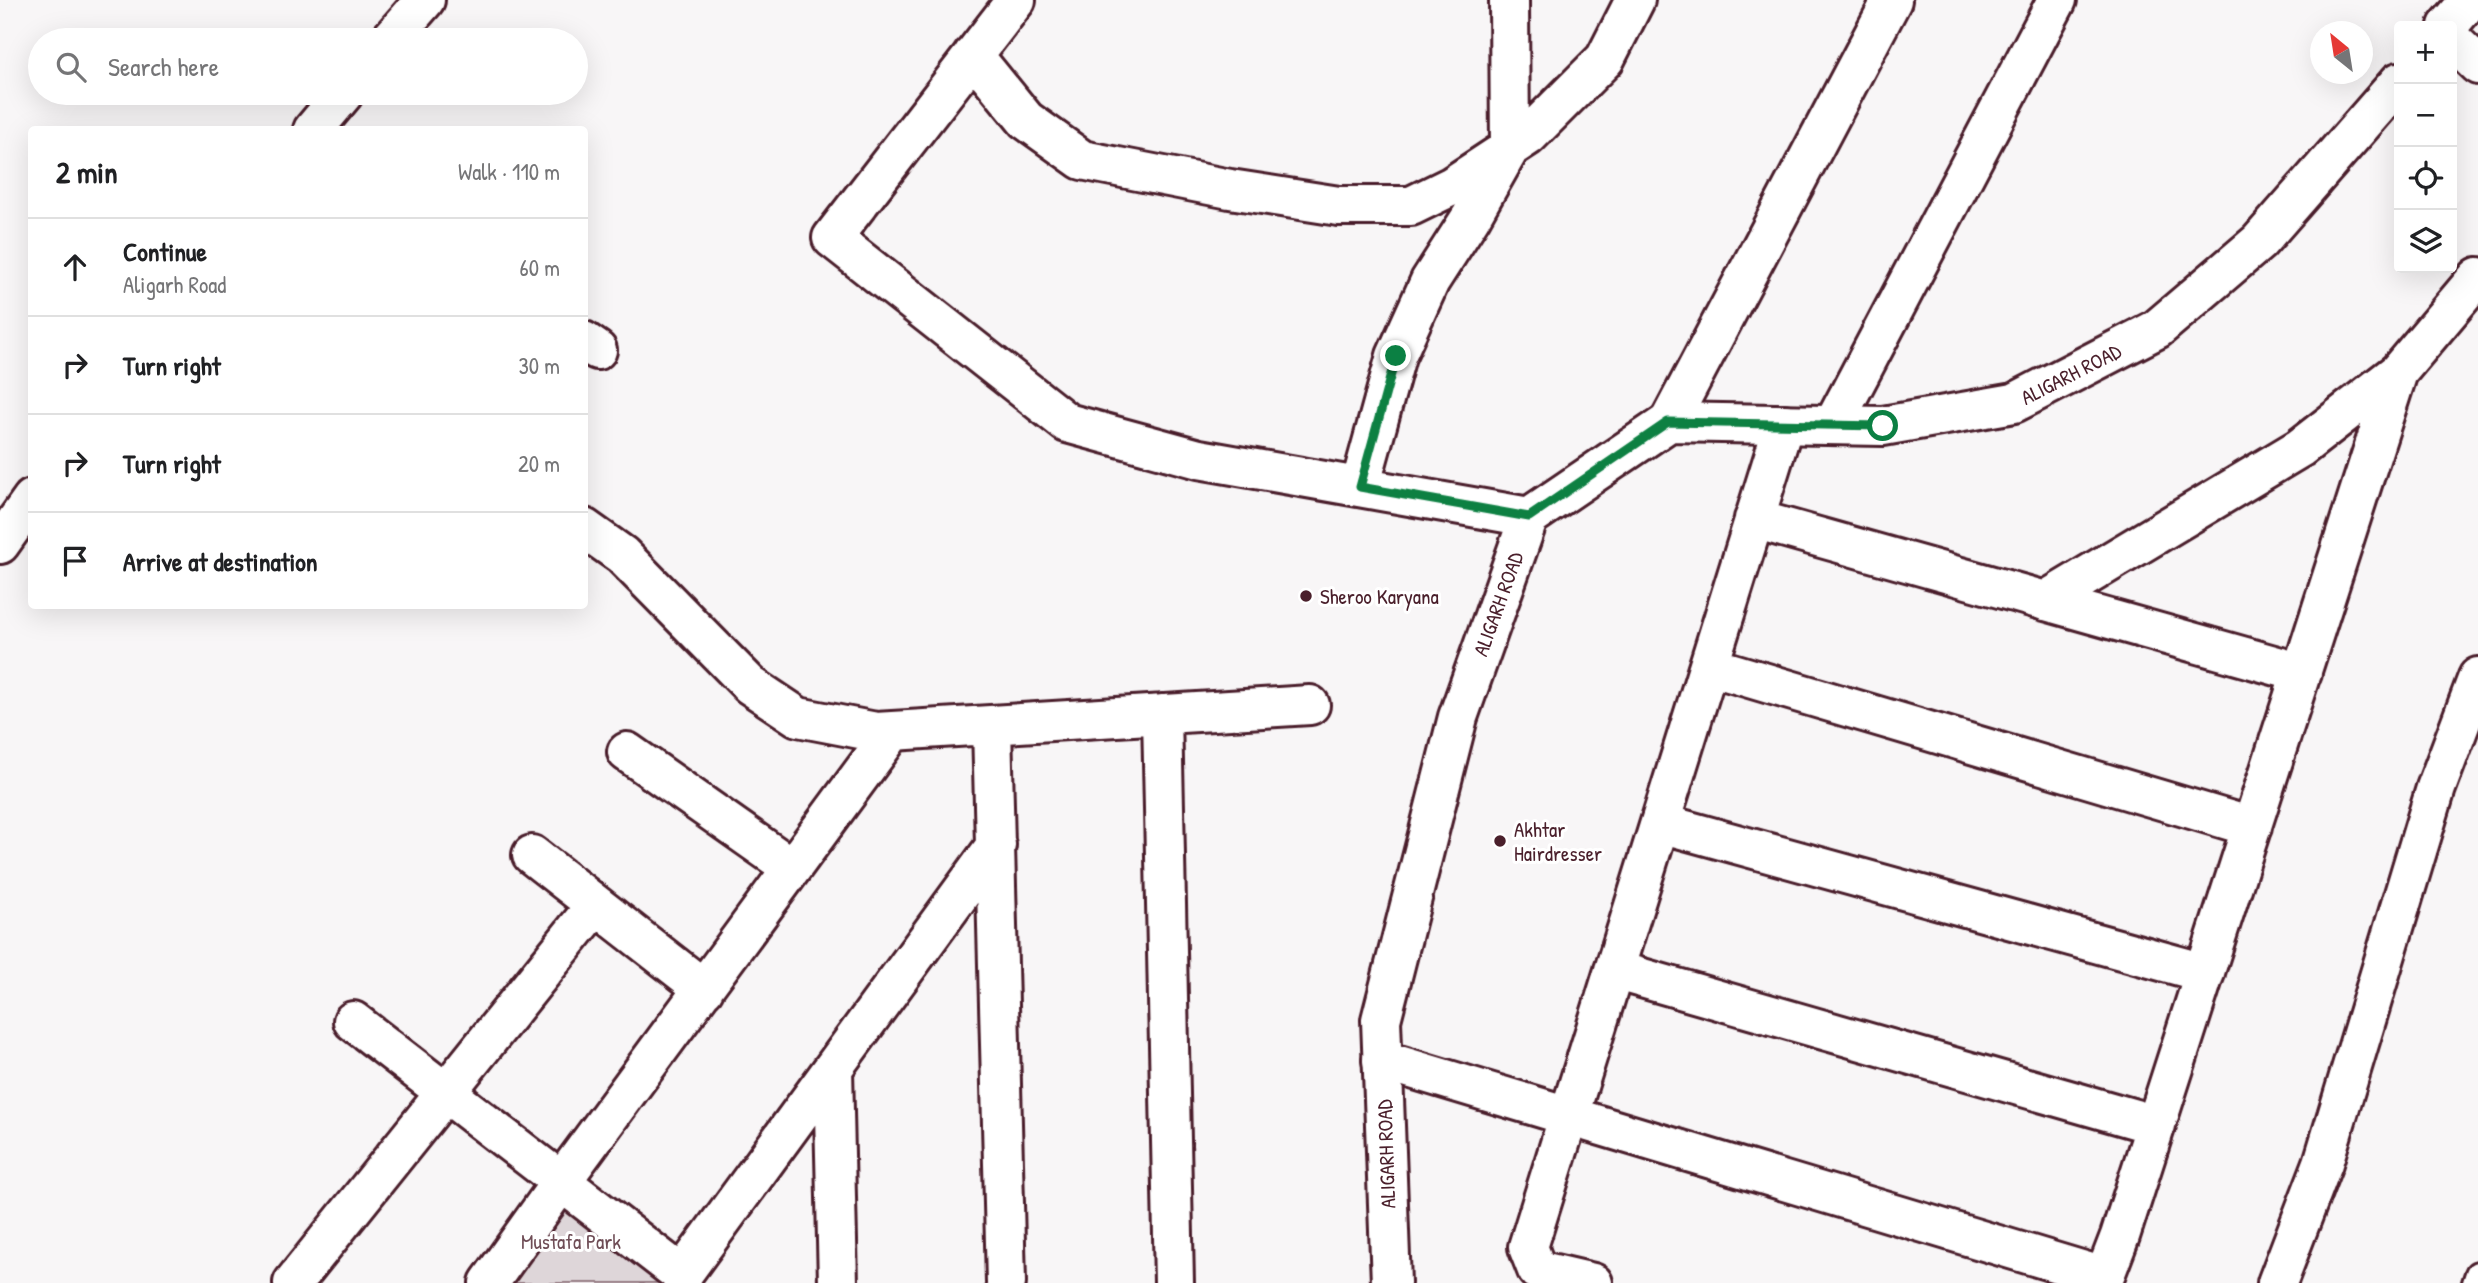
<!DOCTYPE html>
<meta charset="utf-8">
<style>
:root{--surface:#fff;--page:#f2f2f2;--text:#202124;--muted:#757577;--line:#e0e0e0}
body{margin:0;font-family:"Patrick Hand",sans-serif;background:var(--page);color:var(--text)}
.controls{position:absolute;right:21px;top:21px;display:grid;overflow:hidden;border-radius:7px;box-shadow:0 7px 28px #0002}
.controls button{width:63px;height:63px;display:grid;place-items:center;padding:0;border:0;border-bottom:2px solid var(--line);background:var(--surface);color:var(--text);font:35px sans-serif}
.compass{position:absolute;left:2310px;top:21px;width:63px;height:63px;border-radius:50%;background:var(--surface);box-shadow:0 7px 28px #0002;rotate:330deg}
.stop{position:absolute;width:21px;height:21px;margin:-16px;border:5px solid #0b8043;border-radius:50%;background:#fff}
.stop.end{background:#0b8043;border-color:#fff;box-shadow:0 2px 7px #0008}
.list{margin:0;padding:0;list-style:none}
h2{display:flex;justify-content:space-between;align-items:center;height:91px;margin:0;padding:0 28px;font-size:30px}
h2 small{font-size:23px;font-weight:400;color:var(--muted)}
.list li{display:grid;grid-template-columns:46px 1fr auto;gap:21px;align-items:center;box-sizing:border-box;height:98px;padding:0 28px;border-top:2px solid var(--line)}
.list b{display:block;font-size:26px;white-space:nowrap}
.list p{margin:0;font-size:23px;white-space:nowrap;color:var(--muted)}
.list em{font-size:23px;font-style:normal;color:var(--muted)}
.icon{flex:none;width:38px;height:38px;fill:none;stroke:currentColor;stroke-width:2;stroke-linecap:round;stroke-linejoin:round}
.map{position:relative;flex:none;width:2478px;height:1283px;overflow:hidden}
.search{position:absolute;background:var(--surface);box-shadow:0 7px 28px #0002;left:28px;top:28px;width:560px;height:77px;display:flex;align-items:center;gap:18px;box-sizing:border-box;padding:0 24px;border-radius:38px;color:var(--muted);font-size:26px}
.panel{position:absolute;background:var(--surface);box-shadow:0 7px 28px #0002;left:28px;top:126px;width:560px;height:483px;border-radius:7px}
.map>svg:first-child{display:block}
.green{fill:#ded6d9;stroke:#947a82;stroke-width:2}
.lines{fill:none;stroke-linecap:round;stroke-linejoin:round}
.lane-casing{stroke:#4a1f2b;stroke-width:30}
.street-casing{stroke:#4a1f2b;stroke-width:44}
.secondary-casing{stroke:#4a1f2b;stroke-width:44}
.lane{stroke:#fff;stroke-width:24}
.street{stroke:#fff;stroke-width:38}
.secondary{stroke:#fff;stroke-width:38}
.route{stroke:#0b8043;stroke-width:9}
.poi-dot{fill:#4a1f2b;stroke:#fff;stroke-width:2.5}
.labels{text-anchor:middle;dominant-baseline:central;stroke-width:6;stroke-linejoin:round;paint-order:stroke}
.street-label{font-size:21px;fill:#4a1f2b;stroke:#fff}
.poi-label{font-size:21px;fill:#4a1f2b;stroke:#fff;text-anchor:start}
.park-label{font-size:21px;fill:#6f4d56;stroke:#fff}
</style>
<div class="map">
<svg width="2478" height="1283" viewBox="0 0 2478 1283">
<rect width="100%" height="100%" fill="#f8f6f7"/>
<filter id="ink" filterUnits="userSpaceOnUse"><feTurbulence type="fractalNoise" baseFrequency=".0143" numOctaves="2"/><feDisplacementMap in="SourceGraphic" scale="14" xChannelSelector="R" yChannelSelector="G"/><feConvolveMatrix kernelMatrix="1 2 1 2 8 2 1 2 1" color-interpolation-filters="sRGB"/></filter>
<g filter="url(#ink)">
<path class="green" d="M561,1182L682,1283H489Z"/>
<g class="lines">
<g class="lane-casing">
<path id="lane" d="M2475,1283L2478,1274"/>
</g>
<g class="street-casing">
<path id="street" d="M1016,0L832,238L1067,423L1199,459L1529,517
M390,40L425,0
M2452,40L2478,65
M973,55L1026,120L1082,160L1230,189L1339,206H1411L1452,186L1528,136L1605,59L1635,0
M313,130L344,93
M584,341L597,350
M1669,422L1892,0
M1833,425L2057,0
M1360,487L1396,356L1430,281L1471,217L1510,148L1509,0
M1754,519L2302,673
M584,528L622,555L750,685L798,717L876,732L1310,705
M0,544L32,499
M2045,601L2300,448L2398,372L2478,277
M1709,666L2252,827
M1162,714L1174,1283
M992,726L1006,1283
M627,752L792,868
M1660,823L2205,973
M532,855L704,989
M1614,970L2156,1125
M353,1021L682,1275
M1382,1060L2104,1277
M833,1069L838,1283
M293,1283L596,905
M489,1283L561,1182L893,731
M682,1283V1275L996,845
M1593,1283L1537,1270L1528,1247L1784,424
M2102,1283L2120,1236L2398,372
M2277,1283L2323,1163L2436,788L2478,677"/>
</g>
<g class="secondary-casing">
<path id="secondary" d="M2448,26L2470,0
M1391,1283L1381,1020L1458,717L1529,517L1669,422L1883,426L2014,403L2157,329L2259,242L2399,82"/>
</g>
<use href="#lane" class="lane"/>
<use href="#street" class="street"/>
<use href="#secondary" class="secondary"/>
</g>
</g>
<g class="lines" filter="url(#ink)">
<path class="route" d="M1396,356L1360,487L1529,517L1668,422L1883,426"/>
</g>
<g class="poi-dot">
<circle cx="1306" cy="596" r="7"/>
<circle cx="1500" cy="841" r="7"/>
</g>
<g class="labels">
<g class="street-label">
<text transform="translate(2071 374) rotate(-27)">ALIGARH ROAD</text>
<text transform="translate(1498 604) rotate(-70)">ALIGARH ROAD</text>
<text transform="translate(1386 1154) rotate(-92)">ALIGARH ROAD</text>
</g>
<g class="poi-label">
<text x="1320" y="596">Sheroo Karyana</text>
<text x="1514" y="829">Akhtar<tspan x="1514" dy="24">Hairdresser</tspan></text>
</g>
<g class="park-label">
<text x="571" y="1241">Mustafa Park</text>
</g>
</g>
</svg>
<div class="controls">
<button>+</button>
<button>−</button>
<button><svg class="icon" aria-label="locate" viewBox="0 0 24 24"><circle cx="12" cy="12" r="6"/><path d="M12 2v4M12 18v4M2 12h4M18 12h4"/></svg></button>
<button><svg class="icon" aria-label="layers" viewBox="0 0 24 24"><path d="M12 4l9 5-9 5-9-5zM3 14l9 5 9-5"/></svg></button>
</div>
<svg class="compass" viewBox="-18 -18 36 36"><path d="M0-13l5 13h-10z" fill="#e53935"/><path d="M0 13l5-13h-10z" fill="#757577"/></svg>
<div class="stop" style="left:1883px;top:426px"></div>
<div class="stop end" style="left:1396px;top:356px"></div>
<div class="search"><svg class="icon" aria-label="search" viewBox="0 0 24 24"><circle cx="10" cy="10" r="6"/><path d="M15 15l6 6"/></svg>Search here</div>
<section class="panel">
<h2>2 min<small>Walk · 110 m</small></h2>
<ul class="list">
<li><svg class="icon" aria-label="ahead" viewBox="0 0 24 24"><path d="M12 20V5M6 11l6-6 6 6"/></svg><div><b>Continue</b><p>Aligarh Road</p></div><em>60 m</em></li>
<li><svg class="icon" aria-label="right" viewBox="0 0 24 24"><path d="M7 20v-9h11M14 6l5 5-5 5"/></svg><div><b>Turn right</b></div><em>30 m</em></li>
<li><svg class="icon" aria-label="right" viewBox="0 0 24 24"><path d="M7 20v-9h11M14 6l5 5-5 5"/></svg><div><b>Turn right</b></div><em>20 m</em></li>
<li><svg class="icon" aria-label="arrive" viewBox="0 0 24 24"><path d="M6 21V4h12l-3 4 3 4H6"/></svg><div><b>Arrive at destination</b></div></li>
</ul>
</section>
</div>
